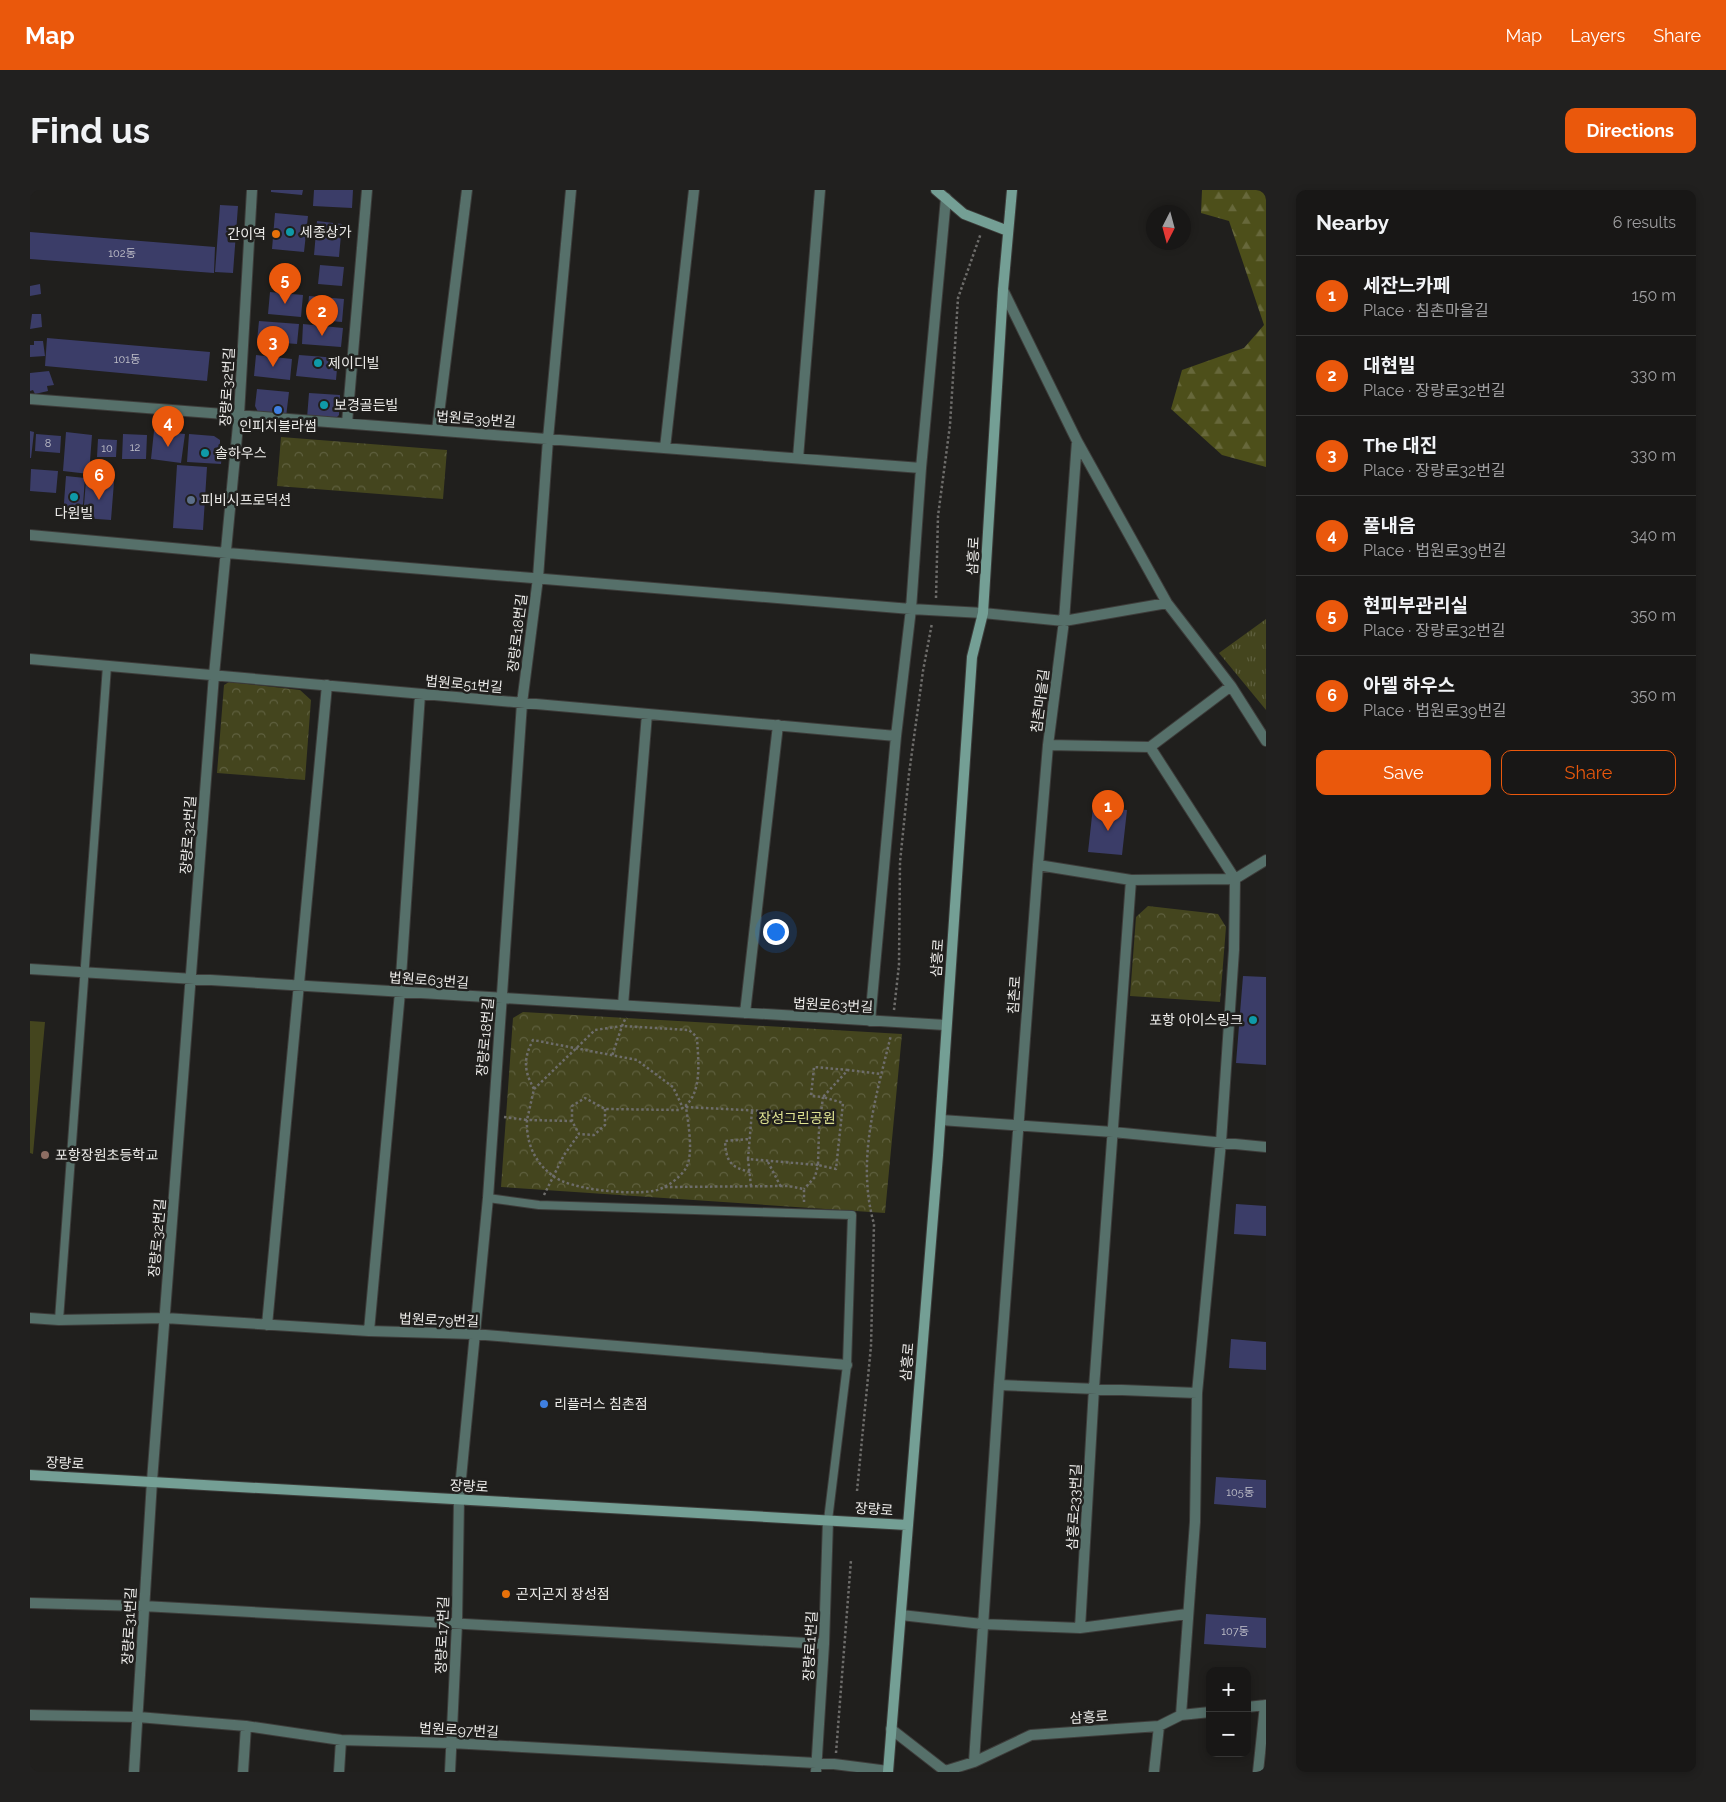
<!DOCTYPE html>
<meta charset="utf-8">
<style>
:root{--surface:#181716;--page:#21201f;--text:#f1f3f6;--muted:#9f9fa1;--line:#363635;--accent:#ea580c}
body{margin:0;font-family:Raleway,"Noto Sans KR",sans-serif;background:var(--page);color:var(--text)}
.controls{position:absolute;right:15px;bottom:15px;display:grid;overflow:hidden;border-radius:10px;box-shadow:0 2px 8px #0003}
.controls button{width:45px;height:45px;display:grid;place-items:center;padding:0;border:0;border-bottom:1px solid var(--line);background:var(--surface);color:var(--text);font:25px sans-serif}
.compass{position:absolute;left:1116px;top:15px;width:45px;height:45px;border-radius:50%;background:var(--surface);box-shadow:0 2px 8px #0003;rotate:186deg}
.you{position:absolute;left:745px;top:741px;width:18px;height:18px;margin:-12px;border:4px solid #fff;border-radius:50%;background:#1a73e8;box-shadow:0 0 0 8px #1a73e833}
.badge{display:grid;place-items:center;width:32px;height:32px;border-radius:50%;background:var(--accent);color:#fff;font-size:16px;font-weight:700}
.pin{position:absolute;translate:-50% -41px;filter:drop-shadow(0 1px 2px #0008)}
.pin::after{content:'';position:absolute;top:26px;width:18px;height:15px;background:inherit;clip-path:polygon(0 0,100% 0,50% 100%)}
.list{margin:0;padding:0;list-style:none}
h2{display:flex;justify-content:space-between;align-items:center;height:65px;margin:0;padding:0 20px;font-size:21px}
h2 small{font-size:16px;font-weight:400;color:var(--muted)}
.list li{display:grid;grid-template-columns:32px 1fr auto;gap:15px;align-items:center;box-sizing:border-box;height:80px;padding:0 20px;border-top:1px solid var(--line)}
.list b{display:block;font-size:19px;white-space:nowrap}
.list p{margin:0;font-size:16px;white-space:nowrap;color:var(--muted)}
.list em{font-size:16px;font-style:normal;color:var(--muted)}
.actions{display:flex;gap:10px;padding:15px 20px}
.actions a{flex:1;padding:11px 0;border:1px solid var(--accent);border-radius:10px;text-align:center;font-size:18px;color:var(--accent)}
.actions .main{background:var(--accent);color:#fff}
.map{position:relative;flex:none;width:1236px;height:1582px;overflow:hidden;border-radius:10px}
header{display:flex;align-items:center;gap:30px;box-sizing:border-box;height:70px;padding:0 25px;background:var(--accent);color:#fff}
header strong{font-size:24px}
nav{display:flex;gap:28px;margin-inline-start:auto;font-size:18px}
.intro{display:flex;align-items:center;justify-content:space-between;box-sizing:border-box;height:120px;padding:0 30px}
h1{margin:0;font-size:35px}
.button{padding:12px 22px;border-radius:10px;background:var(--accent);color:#fff;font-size:18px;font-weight:700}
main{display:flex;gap:30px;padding:0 30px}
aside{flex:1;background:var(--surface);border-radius:10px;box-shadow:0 2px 8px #0003}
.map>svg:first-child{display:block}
.grass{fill:url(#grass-tufts)}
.forest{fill:url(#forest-firs)}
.park{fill:url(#park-crowns)}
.pitch{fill:#44451e}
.building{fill:#3b3d68}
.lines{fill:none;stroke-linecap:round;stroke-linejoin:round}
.lane-casing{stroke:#3d3c3a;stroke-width:10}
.street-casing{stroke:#3d3c3a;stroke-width:12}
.secondary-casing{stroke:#3d3c3a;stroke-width:12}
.path{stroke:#6e6d6b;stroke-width:2.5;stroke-dasharray:2.5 2.5;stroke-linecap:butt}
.lane{stroke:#56706a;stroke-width:8}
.street{stroke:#56706a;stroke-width:10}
.secondary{stroke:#749f95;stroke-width:10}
.culture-dot{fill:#0f9aa8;stroke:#201f1d;stroke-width:2}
.food-dot{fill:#e8710a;stroke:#201f1d;stroke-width:2}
.shop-dot{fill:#3f7fe0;stroke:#201f1d;stroke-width:2}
.service-dot{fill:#5c6f8a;stroke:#201f1d;stroke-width:2}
.education-dot{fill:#8d6e63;stroke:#201f1d;stroke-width:2}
.labels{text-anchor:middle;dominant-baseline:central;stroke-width:5;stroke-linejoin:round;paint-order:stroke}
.number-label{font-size:11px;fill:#c0c0c9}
.poi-label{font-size:14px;fill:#ecebe9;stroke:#201f1d;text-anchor:start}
.street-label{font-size:14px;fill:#ecebe9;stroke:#201f1d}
.park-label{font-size:14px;fill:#dee291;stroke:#201f1d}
</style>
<header>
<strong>Map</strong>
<nav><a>Map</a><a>Layers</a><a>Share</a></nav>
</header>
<div class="intro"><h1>Find us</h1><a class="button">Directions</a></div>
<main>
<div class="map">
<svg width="1236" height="1582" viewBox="0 0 1236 1582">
<defs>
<pattern id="grass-tufts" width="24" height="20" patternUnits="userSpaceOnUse" patternTransform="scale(1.25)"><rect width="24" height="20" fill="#44451e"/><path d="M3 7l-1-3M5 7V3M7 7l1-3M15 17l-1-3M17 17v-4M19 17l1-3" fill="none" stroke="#5f603f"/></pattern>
<pattern id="forest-firs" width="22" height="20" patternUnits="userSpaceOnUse" patternTransform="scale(1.25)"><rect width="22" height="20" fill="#4d4f1a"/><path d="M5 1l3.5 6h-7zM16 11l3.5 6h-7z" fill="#67683b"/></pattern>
<pattern id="park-crowns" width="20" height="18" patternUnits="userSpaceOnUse" patternTransform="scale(1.25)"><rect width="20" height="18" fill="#44451e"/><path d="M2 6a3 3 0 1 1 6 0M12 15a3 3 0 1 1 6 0" fill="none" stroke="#5f603f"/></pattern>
</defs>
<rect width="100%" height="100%" fill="#201f1d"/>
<path class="grass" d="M1236,429V520L1189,463Z"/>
<path class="forest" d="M1172,0H1236V277L1192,265L1141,219L1152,180L1214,158L1234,135L1199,31L1171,23Z"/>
<path class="park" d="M251,247L417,260L413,309L247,296Z
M199,492L270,500L281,510L275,590L187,583L194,495Z
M1118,716L1188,724L1196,737L1190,812L1100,806L1106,727Z
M493,822L872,844L855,1023L471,997L483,828Z"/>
<path class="pitch" d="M0,831L15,832L3,964L0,963Z"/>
<path class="building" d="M241,0H273L272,5L241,2Z
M284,0H323L322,18L283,16Z
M190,15L208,16L203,83L185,82Z
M245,23L278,26L274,62L242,59Z
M287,31L312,34L309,67L284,65Z
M0,42L185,57L184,83L0,69Z
M290,75L314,77L312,96L288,94Z
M10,94L11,104L0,106V96Z
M240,102L273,105L271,127L238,124Z
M279,106L314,109L312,132L277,129Z
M2,124H11L12,137L0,139Z
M229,131L269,134L267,154L227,151Z
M273,134L313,138L311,157L272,154Z
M17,148L180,162L177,191L15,176Z
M4,151H13L15,166L0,167V155H4Z
M226,165L262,169L260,190L224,186Z
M269,165L308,168L306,190L266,186Z
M19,181L24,195L17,196L18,201L5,204L3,200L0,201V183Z
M227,199L259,202L256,227L229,224L225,216Z
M279,203L310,205L309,225L304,230L277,228Z
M0,241L4,242L1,268H0Z
M124,241L155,244L151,273L121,269Z
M36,242L62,245L59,284L33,281Z
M6,244L31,246L30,263L5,261Z
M93,244L117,245L116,269H92Z
M159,244L184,246L190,250V255H193L191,274L157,272Z
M68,249L87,250L86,267H67Z
M147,275L177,277L173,340L143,338Z
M1,279L28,281L26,303L0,301Z
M36,286L55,288L52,328L33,326Z
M56,290L84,292L81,330L53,328Z
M1063,617L1097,620L1092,665L1058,662Z
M1213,786L1236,787V875L1206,873Z
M1206,1014L1236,1016V1046L1204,1044Z
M1201,1149L1236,1152V1180L1199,1178Z
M1186,1287L1236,1290V1318L1184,1314Z
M1176,1424L1236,1428V1458L1174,1454Z"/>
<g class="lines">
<g class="lane-casing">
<path id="lane" d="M458,1008L509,1015L822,1025L817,1175L798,1330
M29,1130L77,476"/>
</g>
<g class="street-casing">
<path id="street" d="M973,100L1047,251L1137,413L1201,496L1236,551
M0,209L891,278
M317,233L337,0
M407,240L437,0
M635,258L664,0
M768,268L790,0
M0,345L197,363L881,419L953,423L1034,431L1137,413
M0,469L866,546
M1018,555L1120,557L1201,496
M1120,557L1205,689
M1008,675L1101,690L1205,689L1236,670
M0,779L915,835
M593,815L617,524
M715,823L748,535
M840,831L866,546L881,419L891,278L916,8
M911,930L1083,942L1236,957
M0,1128L29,1130L135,1128L339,1141L443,1144L817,1175
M237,1135L297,495
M339,1141L370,802L390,504
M969,1195L1167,1203
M0,1413L113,1416L794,1454
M871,1425L952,1434L1050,1438L1157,1424
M1050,1438L1064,1198L1101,690
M1217,1517L1236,1515
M0,1525L108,1527L216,1536L311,1550L421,1553L804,1574L858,1581
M1151,1525L1165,1332L1167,1203L1191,952L1204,760L1205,689
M861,1539L915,1581L944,1572L1001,1545L1129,1536L1151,1525L1180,1522
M944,1572L969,1195L1008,675L1018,555L1034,431L1047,251
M104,1582L122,1291L184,485L209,225L222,0
M213,1582L216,1536
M309,1582L311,1550
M420,1582L427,1433L429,1309L458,1008L492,513L508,388L518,249L541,0
M786,1582L794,1454L798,1330
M1124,1582L1129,1536
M1228,1582L1235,1515"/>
</g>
<g class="secondary-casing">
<path id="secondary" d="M906,0L934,24L978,41
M0,1285L877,1335
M858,1582L908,965L942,467L953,423L973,100L982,0"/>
</g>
<path class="path" d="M906,408L908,326L920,235L928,108L951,43
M864,820L869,775L870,672L879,584L893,481L902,433
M818,880L784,877L781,906L793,907L789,939L788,975L806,979L813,913L793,907L818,880L851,884
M504,899L565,840L592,836L582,866
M575,919V935L564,945L549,944L542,931V916L555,908L575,919L649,920C674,908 668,870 667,847L659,840L592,836L596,827
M474,927L497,930L504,899C494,881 493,869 503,850L607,870L643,897L653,918
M542,931L497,930C496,952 504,972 523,986C541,1000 600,1005 623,1001C635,999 650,988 656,978C664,964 658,932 656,917L791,924
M718,969L722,921
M738,972L751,997
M720,982C700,977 696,971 695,951L720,949
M721,996L718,969L788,975L785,987L774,999
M635,997L758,996L774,999V1012
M514,1005L534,965L549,944
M827,1301L841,1156L844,1034C826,970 846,907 861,845
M806,1563L821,1370"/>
<use href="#lane" class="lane"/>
<use href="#street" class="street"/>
<use href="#secondary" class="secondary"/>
</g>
<g class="culture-dot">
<circle cx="260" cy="42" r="5"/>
<circle cx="288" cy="173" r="5"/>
<circle cx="294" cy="215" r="5"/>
<circle cx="175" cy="263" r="5"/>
<circle cx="44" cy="307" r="5"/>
<circle cx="1223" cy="830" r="5"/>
</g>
<g class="food-dot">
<circle cx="246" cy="44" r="5"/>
<circle cx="476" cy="1404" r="5"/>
</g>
<g class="shop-dot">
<circle cx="248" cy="220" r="5"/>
<circle cx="514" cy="1214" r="5"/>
</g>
<circle class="service-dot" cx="161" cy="310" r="5"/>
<circle class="education-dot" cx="15" cy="965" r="5"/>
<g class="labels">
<g class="number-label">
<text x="92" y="63">102동</text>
<text x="97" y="169">101동</text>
<text x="18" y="253">8</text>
<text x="105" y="257">12</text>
<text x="77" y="258">10</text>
<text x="1210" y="1302">105동</text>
<text x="1205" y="1441">107동</text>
</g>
<g class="poi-label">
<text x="270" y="42">세종상가</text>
<text x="236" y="44" text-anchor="end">간이역</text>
<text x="298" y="173">제이디빌</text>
<text x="304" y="215">보경골든빌</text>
<text x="248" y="236" text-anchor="middle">인피치블라썸</text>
<text x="185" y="263">솔하우스</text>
<text x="171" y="310">피비시프로덕션</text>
<text x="44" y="323" text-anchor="middle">다원빌</text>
<text x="1213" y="830" text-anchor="end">포항 아이스링크</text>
<text x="25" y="965">포항장원초등학교</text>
<text x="524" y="1214">리플러스 침촌점</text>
<text x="486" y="1404">곤지곤지 장성점</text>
</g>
<g class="street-label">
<text transform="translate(197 197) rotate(-87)">장량로32번길</text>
<text transform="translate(446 229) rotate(4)">법원로39번길</text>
<text transform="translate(943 366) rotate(-87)">삼흥로</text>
<text transform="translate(487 443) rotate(-83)">장량로18번길</text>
<text transform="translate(434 494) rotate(5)">법원로51번길</text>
<text transform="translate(1010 511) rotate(-83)">침촌마을길</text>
<text transform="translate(158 645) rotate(-86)">장량로32번길</text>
<text transform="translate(907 768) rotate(-86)">삼흥로</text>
<text transform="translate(399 790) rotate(4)">법원로63번길</text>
<text transform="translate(984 805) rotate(-86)">침촌로</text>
<text transform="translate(803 815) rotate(3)">법원로63번길</text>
<text transform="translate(455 847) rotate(-85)">장량로18번길</text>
<text transform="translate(127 1048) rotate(-85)">장량로32번길</text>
<text transform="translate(409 1130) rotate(2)">법원로79번길</text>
<text transform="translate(877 1172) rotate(-85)">삼흥로</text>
<text transform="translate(35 1273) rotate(3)">장량로</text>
<text transform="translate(439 1296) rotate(3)">장량로</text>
<text transform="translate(1044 1317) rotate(-87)">삼흥로233번길</text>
<text transform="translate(844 1319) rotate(4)">장량로</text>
<text transform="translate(99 1436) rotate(-87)">장량로31번길</text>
<text transform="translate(412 1445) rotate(-88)">장량로17번길</text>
<text transform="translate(780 1456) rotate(-87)">장량로1번길</text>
<text transform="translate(1059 1527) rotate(-4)">삼흥로</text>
<text transform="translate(429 1540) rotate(3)">법원로97번길</text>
</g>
<g class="park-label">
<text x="767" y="928">장성그린공원</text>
</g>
</g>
</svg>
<div class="controls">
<button>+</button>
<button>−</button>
</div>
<svg class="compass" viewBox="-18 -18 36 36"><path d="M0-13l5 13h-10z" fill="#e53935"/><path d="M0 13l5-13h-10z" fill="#9f9fa1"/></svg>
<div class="you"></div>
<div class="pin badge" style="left:1078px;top:641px">1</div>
<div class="pin badge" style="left:292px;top:146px">2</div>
<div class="pin badge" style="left:243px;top:177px">3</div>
<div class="pin badge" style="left:138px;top:257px">4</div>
<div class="pin badge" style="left:255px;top:114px">5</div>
<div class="pin badge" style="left:69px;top:310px">6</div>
</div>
<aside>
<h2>Nearby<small>6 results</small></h2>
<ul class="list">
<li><span class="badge">1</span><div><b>세잔느카페</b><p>Place · 침촌마을길</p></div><em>150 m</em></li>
<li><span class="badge">2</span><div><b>대현빌</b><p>Place · 장량로32번길</p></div><em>330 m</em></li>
<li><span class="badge">3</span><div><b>The 대진</b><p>Place · 장량로32번길</p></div><em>330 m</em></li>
<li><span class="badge">4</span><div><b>풀내음</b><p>Place · 법원로39번길</p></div><em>340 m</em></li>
<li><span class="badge">5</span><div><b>현피부관리실</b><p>Place · 장량로32번길</p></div><em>350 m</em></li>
<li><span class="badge">6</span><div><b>아델 하우스</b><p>Place · 법원로39번길</p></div><em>350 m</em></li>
</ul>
<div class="actions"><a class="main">Save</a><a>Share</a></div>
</aside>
</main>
